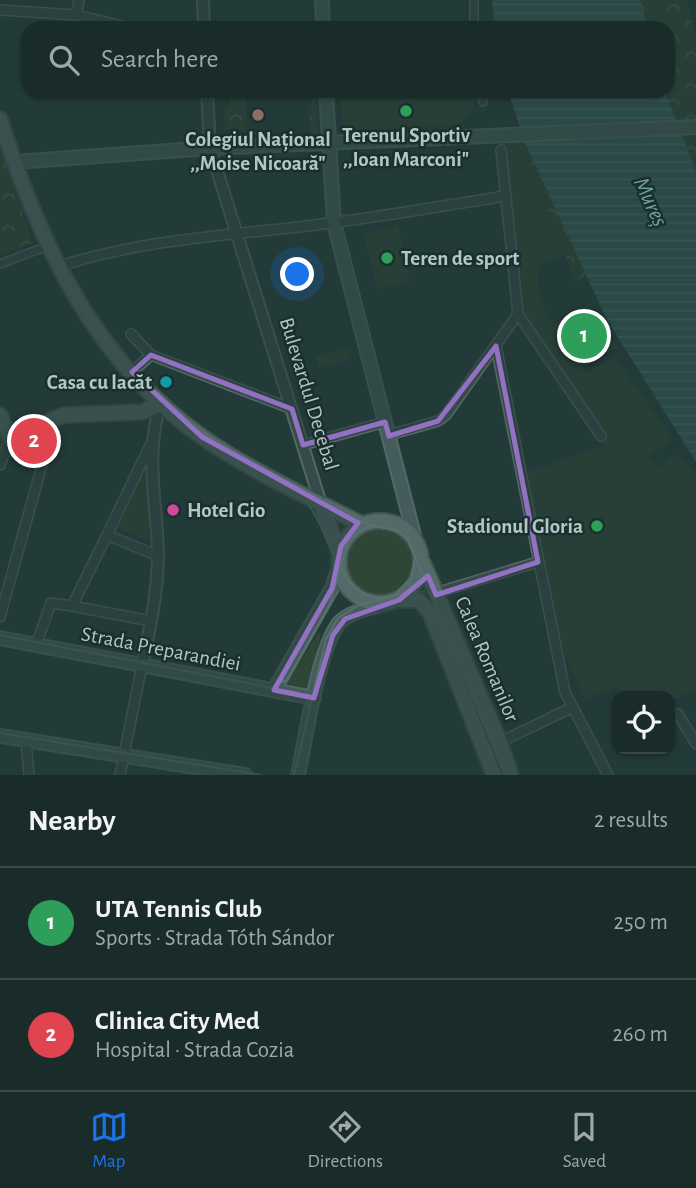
<!DOCTYPE html>
<meta charset="utf-8">
<style>
:root{--surface:#1a2c2a;--page:#273836;--text:#f1f3f6;--muted:#9fa7a8;--line:#384847;--accent:#1a73e8}
body{margin:0;font-family:"Alegreya Sans",sans-serif;background:var(--page);color:var(--text)}
.controls{position:absolute;right:21px;bottom:21px;display:grid;overflow:hidden;border-radius:14px;box-shadow:0 2px 5px #0004}
.controls button{width:63px;height:63px;display:grid;place-items:center;padding:0;border:0;border-bottom:2px solid var(--line);background:var(--surface);color:var(--text);font:35px sans-serif}
.you{position:absolute;left:298px;top:275px;width:24px;height:24px;margin:-18px;border:5px solid #fff;border-radius:50%;background:#1a73e8;box-shadow:0 0 0 10px #1a73e833}
.badge{display:grid;place-items:center;width:46px;height:46px;border-radius:50%;background:var(--accent);color:#fff;font-size:23px;font-weight:700}
.pin{position:absolute;translate:-50% -50%;border:4px solid #fff;box-shadow:0 2px 7px #0006}
.list{margin:0;padding:0;list-style:none}
h2{display:flex;justify-content:space-between;align-items:center;height:91px;margin:0;padding:0 28px;font-size:30px}
h2 small{font-size:23px;font-weight:400;color:var(--muted)}
.list li{display:grid;grid-template-columns:46px 1fr auto;gap:21px;align-items:center;box-sizing:border-box;height:112px;padding:0 28px;border-top:2px solid var(--line)}
.list b{display:block;font-size:26px;white-space:nowrap}
.list p{margin:0;font-size:23px;white-space:nowrap;color:var(--muted)}
.list em{font-size:23px;font-style:normal;color:var(--muted)}
.icon{flex:none;width:38px;height:38px;fill:none;stroke:currentColor;stroke-width:2;stroke-linecap:round;stroke-linejoin:round}
.map{position:relative;flex:none;width:696px;height:775px;overflow:hidden}
.search{position:absolute;background:var(--surface);box-shadow:0 2px 5px #0004;left:21px;right:21px;top:21px;height:77px;display:flex;align-items:center;gap:18px;box-sizing:border-box;padding:0 24px;border-radius:21px;color:var(--muted);font-size:26px}
.sheet{height:315px;background:var(--surface)}
nav{display:flex;justify-content:space-around;align-items:center;box-sizing:border-box;height:98px;border-top:2px solid var(--line);background:var(--surface);font-size:19px;color:var(--muted)}
nav a{display:grid;justify-items:center;gap:4px}
nav .on{color:var(--accent)}
.map>svg:first-child{display:block}
.grass{fill:#2f4636}
.forest{fill:url(#forest-crowns)}
.water{fill:url(#water-rules)}
.lines{fill:none;stroke-linecap:round;stroke-linejoin:round}
.pedestrian-casing{stroke:#546866;stroke-width:10}
.minor-casing{stroke:#546866;stroke-width:12}
.tertiary-casing{stroke:#546866;stroke-width:14}
.secondary-casing{stroke:#546866;stroke-width:16}
.primary-casing{stroke:#425655;stroke-width:18}
.pedestrian{stroke:#364a49;stroke-width:7}
.minor{stroke:#364a49;stroke-width:9}
.tertiary{stroke:#364a49;stroke-width:10}
.secondary{stroke:#445d5c;stroke-width:12}
.primary{stroke:#546a68;stroke-width:14}
.tram{stroke:#58716f;stroke-width:2}
.marked{fill:none;stroke:#9371c2;stroke-width:5;stroke-linejoin:round}
.leisure-dot{fill:#2e9e5b;stroke:#1b2f2d;stroke-width:2.5}
.education-dot{fill:#8d6e63;stroke:#1b2f2d;stroke-width:2.5}
.culture-dot{fill:#0f9aa8;stroke:#1b2f2d;stroke-width:2.5}
.hotel-dot{fill:#d1479c;stroke:#1b2f2d;stroke-width:2.5}
.labels{text-anchor:middle;dominant-baseline:central;stroke-width:5;stroke-linejoin:round;paint-order:stroke}
.poi-label{font-size:21px;font-weight:bold;fill:#b1c6c5;stroke:#1b2f2d}
.street-label{font-size:21px;fill:#b1c6c5;stroke:#1b2f2d}
.water-label{font-size:23px;font-style:italic;fill:#6ba49f;stroke:#1b2f2d}
</style>
<div class="map">
<svg width="696" height="775" viewBox="0 0 696 775">
<defs>
<pattern id="forest-crowns" width="20" height="18" patternUnits="userSpaceOnUse" patternTransform="scale(1.75)"><rect width="20" height="18" fill="#2f4636"/><path d="M2 6a3 3 0 1 1 6 0M12 15a3 3 0 1 1 6 0" fill="none" stroke="#4b5f52"/></pattern>
<pattern id="water-rules" width="6" height="5" patternUnits="userSpaceOnUse" patternTransform="scale(1.75)"><rect width="6" height="5" fill="#335c59"/><path d="M0 2.5h6" fill="none" stroke="#4e726f"/></pattern>
</defs>
<rect width="100%" height="100%" fill="#223a38"/>
<path class="grass" d="M339,91H474C474,107 472,119 456,124L348,131L343,129Z
M520,141L564,256L537,266L540,300L554,329L552,325L588,305L617,346L582,369L586,373L614,356L673,438L648,456L657,467L678,453L696,476V688L670,701V696H624L619,686L585,699L561,649L524,473L604,446L521,329L512,306L498,142Z
M398,226L410,281L377,289L364,234Z
M349,348L352,359L319,368L316,357Z
M146,468L148,471L149,541L117,528L143,469Z
M347 562a33 33 0 1 1 66 0a33 33 0 1 1-66 0Z
M318,633L321,634L309,687L304,692L284,688Z"/>
<path class="forest" d="M640,0H686L696,36V172L665,91H668V28H648Z
M229,91H246L247,129H225L224,108L230,107Z
M312,96H317L319,136H310L308,103H312Z
M520,141L525,143L589,277L575,281Z
M0,143L33,243L0,255Z"/>
<path class="water" d="M492,0H640L648,28H495Z
M508,91H665L696,172V462L607,320L525,143Z"/>
<g class="lines">
<g class="pedestrian-casing">
<path id="pedestrian" d="M474,0V28
M480,91L483,102
M0,264L47,246"/>
</g>
<g class="minor-casing">
<path id="minor" d="M0,10L76,15L130,28
M76,15L79,0
M501,150L518,314L601,436
M57,267C136,241 217,236 299,227C368,219 437,207 505,196
M131,334L151,355L292,409
M496,346L565,692L608,775
M132,372L151,355
M389,435L438,421L446,415L518,314
M153,439L107,535L158,556
M303,445L385,422
M0,465L10,438
M107,535L72,606L151,621
M416,599L538,562
M0,617L55,418
M36,645L51,603L72,606
M678,714L696,744
M26,740L29,775
M500,742L571,708
M120,775L142,665"/>
</g>
<g class="tertiary-casing">
<path id="tertiary" d="M203,0L204,28
M207,91L210,148L321,504
M142,665C150,629 158,591 158,553C157,506 144,449 161,404"/>
</g>
<g class="secondary-casing">
<path id="secondary" d="M322,0L323,28
M326,91L334,223L416,543
M14,162L210,148L696,127
M0,638L314,698
M274,690L332,588L340,564
M0,736L245,775
M298,775C305,742 319,644 340,622C352,610 376,607 392,602"/>
</g>
<g class="primary-casing">
<path id="primary" d="M0,119C39,242 94,361 202,437C251,471 308,497 361,524
M0,415L10,438L64,415L142,412L161,404
M321,504L339,551
M339 562a41 41 0 1 1 82 0a41 41 0 1 1-82 0Z
M423,563L500,742L511,775
M399,600H419L430,613L494,775"/>
</g>
<use href="#pedestrian" class="pedestrian"/>
<use href="#minor" class="minor"/>
<use href="#tertiary" class="tertiary"/>
<use href="#secondary" class="secondary"/>
<use href="#primary" class="primary"/>
<path class="tram" d="M0,125C34,234 91,345 182,418C213,444 250,463 285,482C311,497 338,513 365,523C382,530 395,525 408,540L505,775
M298,494C332,520 333,601 385,598
M395,595L411,578L415,557
M0,635L298,693L307,699L310,710
M270,687L287,680L330,604L348,541L360,530L373,526
M0,733L262,775
M294,775L326,639L338,618L359,605L400,594L422,598L434,612"/>
</g>
<path d="M0 0H696V775H0ZM496,346L538,562L436,595L428,576L399,600L345,619L333,635L314,698L274,690L332,588L341,546L358,523L202,437L132,372L151,355L292,409L303,445L385,422L389,436L438,421Z" fill="#223a38" fill-opacity=".55" fill-rule="evenodd"/>
<path class="marked" d="M496,346L538,562L436,595L428,576L399,600L345,619L333,635L314,698L274,690L332,588L341,546L358,523L202,437L132,372L151,355L292,409L303,445L385,422L389,436L438,421Z"/>
<g class="leisure-dot">
<circle cx="406" cy="111" r="7"/>
<circle cx="387" cy="258" r="7"/>
<circle cx="597" cy="526" r="7"/>
</g>
<circle class="education-dot" cx="258" cy="115" r="7"/>
<circle class="culture-dot" cx="166" cy="382" r="7"/>
<circle class="hotel-dot" cx="173" cy="510" r="7"/>
<g class="labels">
<g class="poi-label">
<text x="406" y="135">Terenul Sportiv<tspan x="406" dy="24">,,Ioan Marconi"</tspan></text>
<text x="258" y="139">Colegiul Național<tspan x="258" dy="24">,,Moise Nicoară"</tspan></text>
<text x="401" y="258" text-anchor="start">Teren de sport</text>
<text x="152" y="382" text-anchor="end">Casa cu lacăt</text>
<text x="187" y="510" text-anchor="start">Hotel Gio</text>
<text x="583" y="526" text-anchor="end">Stadionul Gloria</text>
</g>
<g class="street-label">
<text transform="translate(309 394) rotate(73)">Bulevardul Decebal</text>
<text transform="translate(161 649) rotate(11)">Strada Preparandiei</text>
<text transform="translate(487 659) rotate(67)">Calea Romanilor</text>
</g>
<g class="water-label">
<text transform="translate(650 202) rotate(65)">Mureș</text>
</g>
</g>
</svg>
<div class="controls">
<button><svg class="icon" aria-label="locate" viewBox="0 0 24 24"><circle cx="12" cy="12" r="6"/><path d="M12 2v4M12 18v4M2 12h4M18 12h4"/></svg></button>
</div>
<div class="you"></div>
<div class="pin badge" style="left:584px;top:336px;background:#2e9e5b">1</div>
<div class="pin badge" style="left:34px;top:441px;background:#e0444e">2</div>
<div class="search"><svg class="icon" aria-label="search" viewBox="0 0 24 24"><circle cx="10" cy="10" r="6"/><path d="M15 15l6 6"/></svg>Search here</div>
</div>
<section class="sheet">
<h2>Nearby<small>2 results</small></h2>
<ul class="list">
<li><span class="badge" style="background:#2e9e5b">1</span><div><b>UTA Tennis Club</b><p>Sports · Strada Tóth Sándor</p></div><em>250 m</em></li>
<li><span class="badge" style="background:#e0444e">2</span><div><b>Clinica City Med</b><p>Hospital · Strada Cozia</p></div><em>260 m</em></li>
</ul>
</section>
<nav>
<a class="on"><svg class="icon" aria-label="map" viewBox="0 0 24 24"><path d="M3 6l6-2 6 2 6-2v14l-6 2-6-2-6 2zM9 4v14M15 6v14"/></svg>Map</a>
<a><svg class="icon" aria-label="directions" viewBox="0 0 24 24"><path d="M12 3l9 9-9 9-9-9zM9 14v-3h6M13 9l2 2-2 2"/></svg>Directions</a>
<a><svg class="icon" aria-label="saved" viewBox="0 0 24 24"><path d="M7 4h10v16l-5-4-5 4z"/></svg>Saved</a>
</nav>
